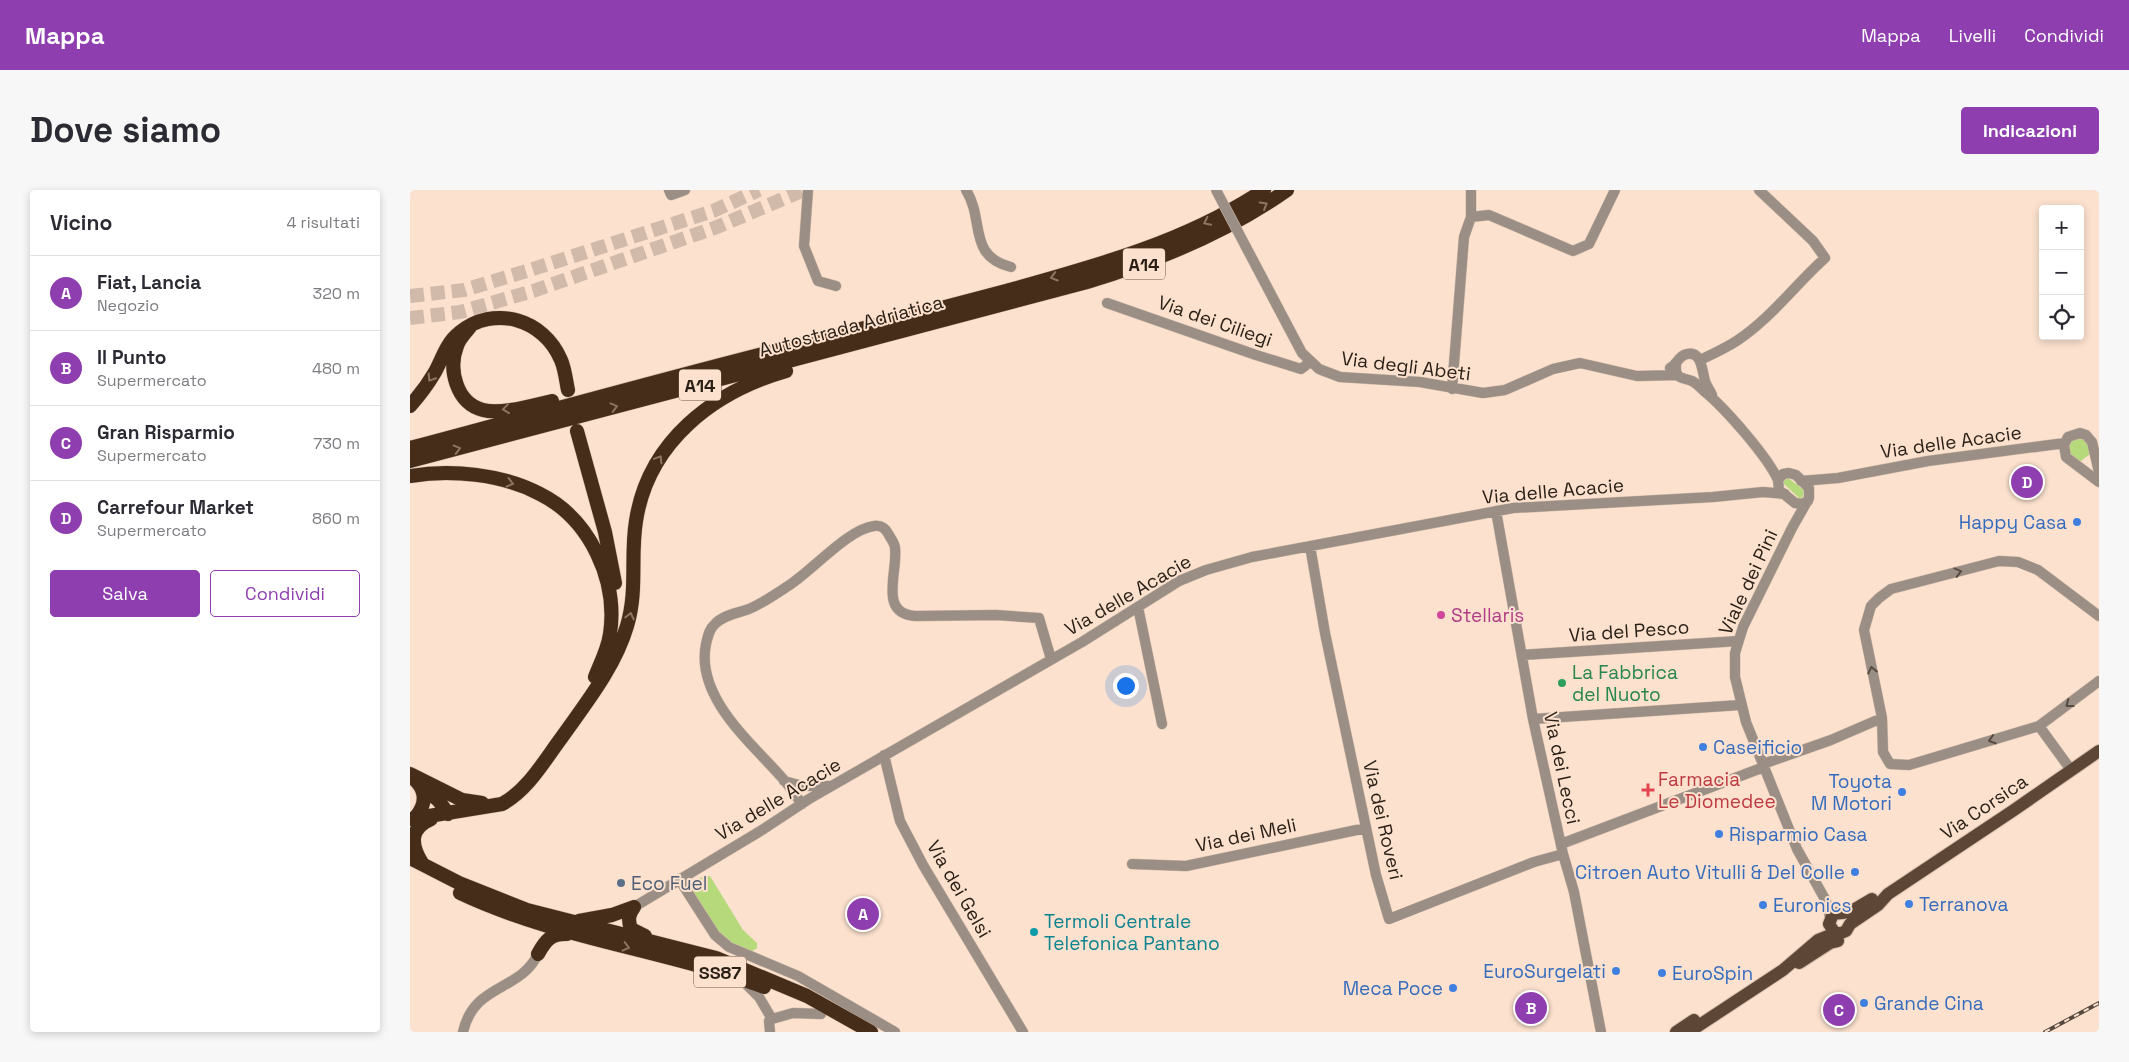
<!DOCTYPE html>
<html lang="it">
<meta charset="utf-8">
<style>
:root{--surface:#fff;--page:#f7f7f7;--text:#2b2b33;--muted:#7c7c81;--line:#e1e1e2;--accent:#8e3eae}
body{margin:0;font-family:"Space Grotesk",sans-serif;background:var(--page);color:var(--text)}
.controls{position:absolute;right:15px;top:15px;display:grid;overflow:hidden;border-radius:5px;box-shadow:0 2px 8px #0003}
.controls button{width:45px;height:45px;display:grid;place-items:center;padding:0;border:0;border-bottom:1px solid var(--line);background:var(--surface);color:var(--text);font:25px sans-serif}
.you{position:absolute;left:715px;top:495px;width:18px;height:18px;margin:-12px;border:4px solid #fff;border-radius:50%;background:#1a73e8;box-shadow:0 0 0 8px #1a73e833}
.badge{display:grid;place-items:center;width:32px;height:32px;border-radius:50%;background:var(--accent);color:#fff;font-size:16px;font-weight:700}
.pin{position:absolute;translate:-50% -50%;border:2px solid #fff;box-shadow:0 1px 5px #0006}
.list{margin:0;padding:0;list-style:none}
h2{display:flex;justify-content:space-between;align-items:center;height:65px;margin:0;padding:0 20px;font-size:21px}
h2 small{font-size:16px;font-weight:400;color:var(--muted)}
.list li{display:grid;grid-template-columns:32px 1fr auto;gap:15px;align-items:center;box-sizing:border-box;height:75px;padding:0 20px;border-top:1px solid var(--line)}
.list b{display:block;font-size:19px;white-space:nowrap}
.list p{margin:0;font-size:16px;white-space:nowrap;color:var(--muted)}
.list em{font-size:16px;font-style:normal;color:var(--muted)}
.actions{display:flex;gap:10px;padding:15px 20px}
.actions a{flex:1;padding:11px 0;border:1px solid var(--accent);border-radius:5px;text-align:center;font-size:18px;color:var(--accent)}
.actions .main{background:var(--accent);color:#fff}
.icon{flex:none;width:28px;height:28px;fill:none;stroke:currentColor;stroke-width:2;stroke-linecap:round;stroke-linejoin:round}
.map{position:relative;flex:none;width:1689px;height:842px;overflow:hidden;border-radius:5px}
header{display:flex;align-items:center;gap:30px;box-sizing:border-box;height:70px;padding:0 25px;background:var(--accent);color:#fff}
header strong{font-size:24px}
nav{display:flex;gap:28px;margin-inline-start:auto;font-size:18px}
.intro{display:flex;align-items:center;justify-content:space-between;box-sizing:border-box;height:120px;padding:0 30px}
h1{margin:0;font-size:35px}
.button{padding:12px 22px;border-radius:5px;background:var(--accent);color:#fff;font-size:18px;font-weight:700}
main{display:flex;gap:30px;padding:0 30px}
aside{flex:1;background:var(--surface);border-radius:5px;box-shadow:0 2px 8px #0003}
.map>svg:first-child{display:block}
.green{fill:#b6d97c}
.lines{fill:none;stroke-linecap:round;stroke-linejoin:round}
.highway-tunnel{stroke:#d1baa9;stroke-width:14;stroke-dasharray:14 7;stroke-linecap:butt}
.minor-casing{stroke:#d5bead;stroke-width:11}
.major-casing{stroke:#d5bead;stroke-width:14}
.highway-casing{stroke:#d5bead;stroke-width:15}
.minor{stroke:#9b8e84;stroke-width:10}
.major{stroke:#5d4635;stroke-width:12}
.highway{stroke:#462d1a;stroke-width:14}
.rail-casing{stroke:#57483d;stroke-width:4}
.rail{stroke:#fbe1ce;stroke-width:2;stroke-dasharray:5.5;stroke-linecap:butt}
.minor-bridge-casing{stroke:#d5bead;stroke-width:11;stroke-linecap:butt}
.minor-bridge{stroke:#9b8e84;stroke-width:10}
.oneway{stroke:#8e7562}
.oneway2{stroke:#574b41}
.shop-dot{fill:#3f7fe0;stroke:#fbe1ce;stroke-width:2}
.hotel-dot{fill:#d1479c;stroke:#fbe1ce;stroke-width:2}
.leisure-dot{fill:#2e9e5b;stroke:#fbe1ce;stroke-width:2}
.health-dot{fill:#e0444e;stroke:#fbe1ce;stroke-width:2}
.service-dot{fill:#5c6f8a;stroke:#fbe1ce;stroke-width:2}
.culture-dot{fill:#0f9aa8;stroke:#fbe1ce;stroke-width:2}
.labels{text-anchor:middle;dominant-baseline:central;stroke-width:4;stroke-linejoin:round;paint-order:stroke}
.shield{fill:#fbe1ce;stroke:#69584c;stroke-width:1}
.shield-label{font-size:18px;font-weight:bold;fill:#2a1e15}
.street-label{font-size:19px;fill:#2a1e15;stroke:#fbe1ce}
.shop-label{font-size:19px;fill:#366cbe;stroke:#fbe1ce;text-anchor:start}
.hotel-label{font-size:19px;fill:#b23c85;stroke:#fbe1ce;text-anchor:start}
.leisure-label{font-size:19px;fill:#27864d;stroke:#fbe1ce;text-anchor:start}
.health-label{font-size:19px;fill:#be3a42;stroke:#fbe1ce;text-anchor:start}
.service-label{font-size:19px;fill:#4e5e75;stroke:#fbe1ce;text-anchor:start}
.culture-label{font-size:19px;fill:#0d838f;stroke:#fbe1ce;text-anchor:start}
</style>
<header>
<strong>Mappa</strong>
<nav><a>Mappa</a><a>Livelli</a><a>Condividi</a></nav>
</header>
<div class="intro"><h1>Dove siamo</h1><a class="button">Indicazioni</a></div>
<main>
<aside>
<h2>Vicino<small>4 risultati</small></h2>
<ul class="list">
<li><span class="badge">A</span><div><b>Fiat, Lancia</b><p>Negozio</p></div><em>320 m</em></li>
<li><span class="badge">B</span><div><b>Il Punto</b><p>Supermercato</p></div><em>480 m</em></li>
<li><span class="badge">C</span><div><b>Gran Risparmio</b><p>Supermercato</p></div><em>730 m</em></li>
<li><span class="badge">D</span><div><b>Carrefour Market</b><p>Supermercato</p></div><em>860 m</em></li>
</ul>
<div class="actions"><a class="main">Salva</a><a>Condividi</a></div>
</aside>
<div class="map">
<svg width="1689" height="842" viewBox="0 0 1689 842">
<rect width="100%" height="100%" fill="#fbe1ce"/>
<path class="green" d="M1665,246L1677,249L1680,264L1671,271L1663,270L1656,256Z
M1378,288L1394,300L1393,307L1389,308L1374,294V291Z
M300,686L333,740L347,753V758C336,768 318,754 309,745C297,732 289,713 279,698C282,689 291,687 300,686Z"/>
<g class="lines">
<path class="highway-tunnel" d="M0,106L54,100L120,80L303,21L349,0
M0,128L50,122L123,101L307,37L394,0"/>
<g class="minor-casing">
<path id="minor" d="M259,0L261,5L275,0
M398,0L394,56L408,91L426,96
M556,0C575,30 557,66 601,77
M1061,0V27
M836,57L892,163L909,179L930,187L1010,192L1073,203L1095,200L1143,179L1170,173L1227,186L1268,185
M697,113L846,165L891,179L900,172
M1290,170C1303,164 1316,158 1328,150C1361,128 1386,94 1415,68L1403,51L1349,0
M1266,175C1265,190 1272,187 1282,191C1286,193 1291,198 1294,201C1315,218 1357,266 1368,290
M1260,178C1266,175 1268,168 1274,165C1292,158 1292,181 1295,191C1297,196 1300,201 1302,205
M1042,199L1054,47L1061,27L1079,25L1163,61L1179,54L1205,0
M1689,282L1682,252L1676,245L1670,243L1658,247L1654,255L1656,267L1689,292
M1391,291L1428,288L1518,271L1655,253
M1398,311L1392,314L1385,313L1369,300L1368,290L1373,284L1379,283L1386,285L1399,298V308L1382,338L1333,437L1325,463V487L1336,532L1387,659L1416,711L1420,727
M1086,321L1123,529L1153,664L1164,702L1191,842
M900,356L915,443L966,685L979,729L1124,672L1153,664
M728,417L752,534
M1689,426L1628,380L1608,372L1589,371L1481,399L1469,408L1461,416L1454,440L1472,528L1473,562L1480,574L1499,575L1629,536L1689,491
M1112,465L1328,451
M1123,529L1330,515
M1629,536L1661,580
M474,565L490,631L513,675L613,842
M1353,574L1421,550L1472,528
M374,591L393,596H420
M392,614C386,606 380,597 374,590C343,554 285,508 296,454C298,446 299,439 305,434C313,425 328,423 339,419C353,413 366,404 378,396C402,381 438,339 464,336C472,335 476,339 479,345C481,349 485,354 485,358C488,383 468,424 506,426L586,425L629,428L641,469
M1151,654L1354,577
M722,674L776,676L956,638
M269,689L305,745L319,757L388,786L485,842
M224,717L352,640L399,609L672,452L769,391L796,380L842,367L1103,318L1303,307L1353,302L1375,304
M334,792L349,807L362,829
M362,829L383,823L411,824
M53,842C64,793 110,802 128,764
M360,842L359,831L362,829"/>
</g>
<g class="major-casing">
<path id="major" d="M1425,743L1419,734L1423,724L1440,722L1462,709
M1389,773L1420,753L1428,751
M1266,842L1284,830
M1279,842L1373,780L1408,750L1425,743H1431L1436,741L1440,734L1468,715L1478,704L1604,620L1689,561"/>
</g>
<g class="highway-casing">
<path id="highway" d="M60,137C55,143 49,149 47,156C38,179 46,213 73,220C91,225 124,215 142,211
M0,216C9,206 18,194 25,182C32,169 37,152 49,143C84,114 134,129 151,170C155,179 156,191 158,200
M167,241L195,342L205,393
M0,258C132,223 263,186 396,153C463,136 529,119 596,101C686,76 776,52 854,0
M0,271L677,92C747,71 816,43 877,0
M0,286C41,279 92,284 130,304C180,329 208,390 200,444C198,459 190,474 185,487
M0,584L52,610L72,613
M3,588C17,600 17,614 5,628
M11,595L29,611L38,624
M0,629L92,614C118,600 134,571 152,547C176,513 205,477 217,436C228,399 220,367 226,331C238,252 303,202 376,181
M0,668L49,693L117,720L306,768L397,806L461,842
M12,673C0,654 0,638 21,629
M50,703C147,749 254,759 354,797
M224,717C218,725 218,730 221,739L235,746
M169,731L202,725L224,717
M128,764C135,751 141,743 157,744"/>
</g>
<use href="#minor" class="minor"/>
<use href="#major" class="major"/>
<use href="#highway" class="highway"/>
<g class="rail-casing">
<path id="rail" d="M1635,842L1689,813"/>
</g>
<use href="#rail" class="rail"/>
<g class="minor-bridge-casing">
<path id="minor-bridge" d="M806,0L836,57"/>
</g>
<use href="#minor-bridge" class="minor-bridge"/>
</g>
<defs><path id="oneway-chevron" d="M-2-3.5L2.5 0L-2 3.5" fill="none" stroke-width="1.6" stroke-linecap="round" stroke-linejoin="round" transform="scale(1.25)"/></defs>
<g class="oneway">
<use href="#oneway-chevron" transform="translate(854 15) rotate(-30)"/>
<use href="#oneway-chevron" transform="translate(797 32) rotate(154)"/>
<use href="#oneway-chevron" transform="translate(644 87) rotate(164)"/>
<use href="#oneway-chevron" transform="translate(21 188) rotate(123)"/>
<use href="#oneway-chevron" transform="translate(204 217) rotate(-15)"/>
<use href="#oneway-chevron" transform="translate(96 219) rotate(173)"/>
<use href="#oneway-chevron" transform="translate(47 259) rotate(-15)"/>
<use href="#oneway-chevron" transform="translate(249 269) rotate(-59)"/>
<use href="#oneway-chevron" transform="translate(100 293) rotate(14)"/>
<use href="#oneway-chevron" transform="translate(220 426) rotate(-77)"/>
<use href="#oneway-chevron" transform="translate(216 757) rotate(14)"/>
</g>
<g class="oneway2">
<use href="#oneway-chevron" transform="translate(1548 382) rotate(-15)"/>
<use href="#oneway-chevron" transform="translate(1462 480) rotate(-102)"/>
<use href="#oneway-chevron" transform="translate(1659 514) rotate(143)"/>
<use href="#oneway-chevron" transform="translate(1582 550) rotate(162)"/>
</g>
<g class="shop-dot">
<circle cx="1667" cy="332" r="5"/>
<circle cx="1293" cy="557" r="5"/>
<circle cx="1492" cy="602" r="5"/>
<circle cx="1309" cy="644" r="5"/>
<circle cx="1445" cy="682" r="5"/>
<circle cx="1499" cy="714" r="5"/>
<circle cx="1353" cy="715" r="5"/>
<circle cx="1206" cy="781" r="5"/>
<circle cx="1252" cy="783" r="5"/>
<circle cx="1043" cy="798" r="5"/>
<circle cx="1454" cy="813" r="5"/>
</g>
<circle class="hotel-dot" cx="1031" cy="425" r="5"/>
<circle class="leisure-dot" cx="1152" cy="493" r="5"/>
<path class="health-dot" d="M1235.5 592.5h5v5h5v5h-5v5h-5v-5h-5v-5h5z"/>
<circle class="service-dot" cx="211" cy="693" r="5"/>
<circle class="culture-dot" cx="624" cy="742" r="5"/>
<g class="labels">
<g class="shield">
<rect x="713" y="58.5" width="42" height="31" rx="4"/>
<rect x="269" y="179.5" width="42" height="31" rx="4"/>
<rect x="284" y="766.5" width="52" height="31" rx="4"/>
</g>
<g class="shield-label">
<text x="734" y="74">A14</text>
<text x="290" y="195">A14</text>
<text x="310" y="782">SS87</text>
</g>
<g class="street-label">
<text transform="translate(805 131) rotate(19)">Via dei Ciliegi</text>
<text transform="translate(441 136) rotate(-15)">Autostrada Adriatica</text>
<text transform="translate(996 176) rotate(7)">Via degli Abeti</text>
<text transform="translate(1541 252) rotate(-8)">Via delle Acacie</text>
<text transform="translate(1143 301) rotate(-5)">Via delle Acacie</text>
<text transform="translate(1338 392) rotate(-65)">Viale dei Pini</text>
<text transform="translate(718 405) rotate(-30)">Via delle Acacie</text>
<text transform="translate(1219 441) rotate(-4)">Via del Pesco</text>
<text transform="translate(1152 578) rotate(78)">Via dei Lecci</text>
<text transform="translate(368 609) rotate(-31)">Via delle Acacie</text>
<text transform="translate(1574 617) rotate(-34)">Via Corsica</text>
<text transform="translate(973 630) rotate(77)">Via dei Roveri</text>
<text transform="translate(836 645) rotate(-12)">Via dei Meli</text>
<text transform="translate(549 699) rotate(60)">Via dei Gelsi</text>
</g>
<g class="shop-label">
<text x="1657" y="332" text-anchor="end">Happy Casa</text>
<text x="1303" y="557">Caseificio</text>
<text x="1482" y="591" text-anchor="end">Toyota<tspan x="1482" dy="22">M Motori</tspan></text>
<text x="1319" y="644">Risparmio Casa</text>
<text x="1435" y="682" text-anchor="end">Citroen Auto Vitulli &amp; Del Colle</text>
<text x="1509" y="714">Terranova</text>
<text x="1363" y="715">Euronics</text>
<text x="1196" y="781" text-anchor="end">EuroSurgelati</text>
<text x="1262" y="783">EuroSpin</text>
<text x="1033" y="798" text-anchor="end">Meca Poce</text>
<text x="1464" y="813">Grande Cina</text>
</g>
<g class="hotel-label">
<text x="1041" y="425">Stellaris</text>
</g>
<g class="leisure-label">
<text x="1162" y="482">La Fabbrica<tspan x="1162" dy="22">del Nuoto</tspan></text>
</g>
<g class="health-label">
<text x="1248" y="589">Farmacia<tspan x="1248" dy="22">Le Diomedee</tspan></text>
</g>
<g class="service-label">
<text x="221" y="693">Eco Fuel</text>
</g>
<g class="culture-label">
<text x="634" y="731">Termoli Centrale<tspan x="634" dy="22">Telefonica Pantano</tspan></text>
</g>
</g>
</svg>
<div class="controls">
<button>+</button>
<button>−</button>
<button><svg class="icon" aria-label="locate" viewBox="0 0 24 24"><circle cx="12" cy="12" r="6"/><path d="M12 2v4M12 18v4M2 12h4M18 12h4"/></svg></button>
</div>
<div class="you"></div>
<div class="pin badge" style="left:453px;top:724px">A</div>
<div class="pin badge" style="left:1121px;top:818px">B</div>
<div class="pin badge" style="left:1429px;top:820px">C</div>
<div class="pin badge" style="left:1617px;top:292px">D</div>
</div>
</main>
